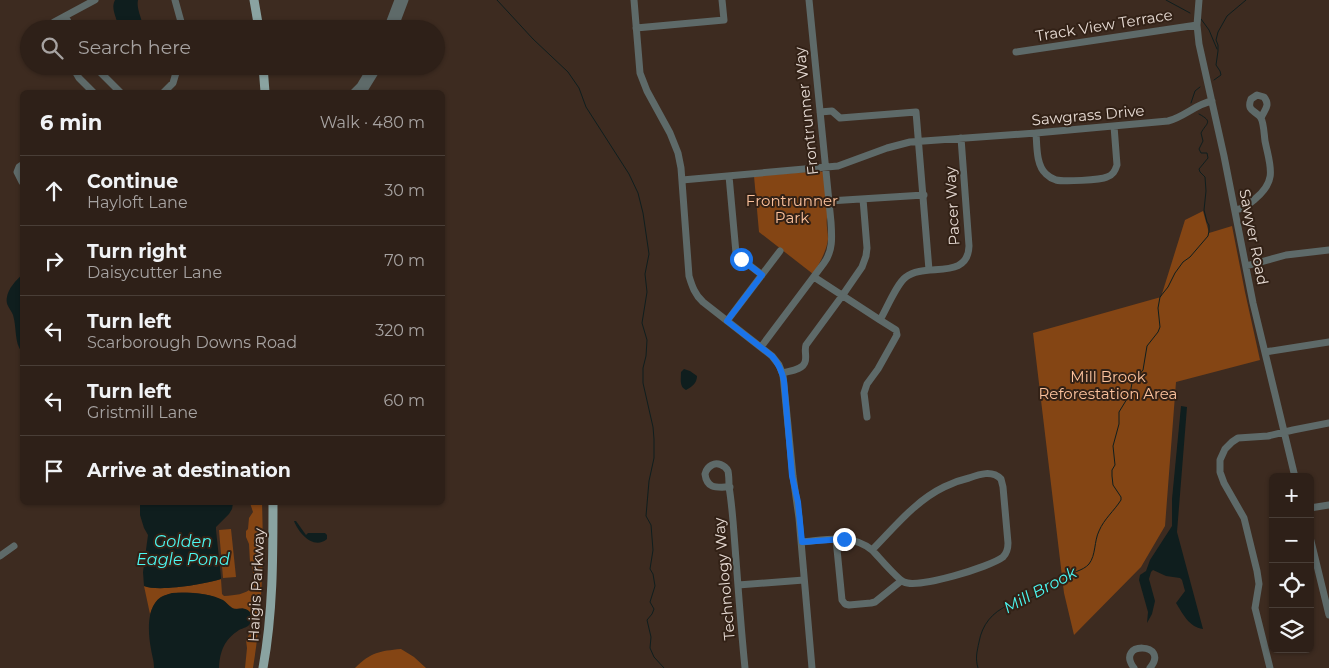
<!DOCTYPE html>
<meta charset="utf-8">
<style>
:root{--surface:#2e2018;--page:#3a2d25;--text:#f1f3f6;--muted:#a7a3a2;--line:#493e37}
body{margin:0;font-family:Montserrat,sans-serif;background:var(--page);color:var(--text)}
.controls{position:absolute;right:15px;bottom:15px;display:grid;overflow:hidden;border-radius:8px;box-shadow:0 1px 4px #0004}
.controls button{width:45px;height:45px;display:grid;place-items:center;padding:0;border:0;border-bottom:1px solid var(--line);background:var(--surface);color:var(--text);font:25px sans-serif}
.stop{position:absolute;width:15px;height:15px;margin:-11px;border:4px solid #1a73e8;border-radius:50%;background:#fff}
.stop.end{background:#1a73e8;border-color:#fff;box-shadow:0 1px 5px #0008}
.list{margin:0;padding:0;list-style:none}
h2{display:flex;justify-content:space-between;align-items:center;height:65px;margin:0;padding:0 20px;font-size:21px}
h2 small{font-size:16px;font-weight:400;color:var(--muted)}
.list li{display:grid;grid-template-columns:32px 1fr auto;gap:15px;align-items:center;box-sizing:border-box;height:70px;padding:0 20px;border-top:1px solid var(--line)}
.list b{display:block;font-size:19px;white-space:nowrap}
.list p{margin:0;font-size:16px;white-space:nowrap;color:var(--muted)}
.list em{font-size:16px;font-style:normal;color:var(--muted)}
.icon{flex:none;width:28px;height:28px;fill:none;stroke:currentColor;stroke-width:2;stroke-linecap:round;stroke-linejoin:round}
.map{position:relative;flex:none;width:1329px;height:668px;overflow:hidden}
.search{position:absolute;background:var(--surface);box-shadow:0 1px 4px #0004;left:20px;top:20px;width:425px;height:55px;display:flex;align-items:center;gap:12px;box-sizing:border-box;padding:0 18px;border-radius:28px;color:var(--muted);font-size:19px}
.panel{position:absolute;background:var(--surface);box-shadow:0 1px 4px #0004;left:20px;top:90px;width:425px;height:415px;border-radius:8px}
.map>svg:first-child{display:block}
.green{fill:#844514}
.water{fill:#0f1e1e}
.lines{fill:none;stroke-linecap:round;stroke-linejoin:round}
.stream{stroke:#0f1e1e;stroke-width:1}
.minor{stroke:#5e6a69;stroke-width:7}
.major{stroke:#8aa3a1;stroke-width:9}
.route{stroke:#1a73e8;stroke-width:6}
.labels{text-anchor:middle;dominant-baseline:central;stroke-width:4;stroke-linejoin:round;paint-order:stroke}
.street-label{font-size:15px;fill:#e7dbd4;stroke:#322116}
.park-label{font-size:15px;fill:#fcc29d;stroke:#322116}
.water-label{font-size:16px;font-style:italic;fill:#4bf9f3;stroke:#322116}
</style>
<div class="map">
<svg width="1329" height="668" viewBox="0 0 1329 668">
<rect width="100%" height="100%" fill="#3d2b20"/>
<path class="green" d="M819,171L823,172L825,175L828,214C825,222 828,230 828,239C827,250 819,265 813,274L759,232L754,176Z
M1203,211L1209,233L1232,226L1245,292L1260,360L1176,382L1165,526L1141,567L1074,635L1064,593L1033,333L1161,297L1185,220Z
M250,503H262C264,558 262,613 253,668H245L247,648L246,640L250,633L251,617L243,608L234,609C229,606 226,602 221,600C207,592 174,589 160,598C155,602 152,608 150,614L144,586C159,592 205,584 221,579L222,594L224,596C236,595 244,595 253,587L254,578L252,567L250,562L249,544L246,537V531L248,529L249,518L253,512Z
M231,529L236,577L223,578L219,530Z
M401,649L414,657L426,668H355C371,652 380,651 401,649Z"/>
<path class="water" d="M115,0H138C136,10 143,19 143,29H118C118,18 110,10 115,0Z
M22,275V352C14,343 17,328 13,315C11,309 5,305 7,297C8,289 16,280 22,275Z
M684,369L690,371L697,376C697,383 692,387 686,390C679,387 681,378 681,372Z
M1181,406L1187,407L1177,532L1203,629C1189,627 1183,614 1176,603L1185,591L1182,580L1180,578L1166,576L1153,570L1151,572L1149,579L1155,601L1152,614L1147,623L1148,612L1139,580L1140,575L1146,571L1150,560L1172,526V499Z
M140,503H233L232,509L229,514L216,527V530L221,577V579C205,584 159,592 144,586L143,572L148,535L144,528L140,515Z
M294,521H296L306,535L308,533H325L327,535V539C314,550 299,534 294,521Z
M172,593C187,592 210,593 223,600C226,602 229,606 232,608C239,611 244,606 250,612C251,615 252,620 250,624C248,627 243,628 239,630C224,640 220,651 219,668H154C154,660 152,656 151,649C148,633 146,607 161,597C164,595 169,594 172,593Z"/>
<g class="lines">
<path class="stream" d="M497,0L533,39L568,72L579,88L586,107L629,174L638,193L643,213L649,254L645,274L647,292L642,323L647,340L646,356L643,368V383L653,427L654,439V458L649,481L646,516L651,525L653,550L650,569L653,574L655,586L650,602L654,609L652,614L647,620L651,637L650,648L654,657L664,668
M1166,0L1190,13
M1201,19L1209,30L1217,49
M1214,80L1221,75L1220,71L1216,65L1218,51V45L1216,40L1218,32L1227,16L1246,0
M1191,103L1195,91L1200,87
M978,668C975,658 977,652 979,642C982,625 992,612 1009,605C1018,602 1028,600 1037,595C1046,590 1053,581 1062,577C1070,573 1083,571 1089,564C1096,555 1094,541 1099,531C1104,519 1114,511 1121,500V497L1113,485L1112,476V470L1115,465L1113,446L1119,424V412L1130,394L1132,383L1143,370L1147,346L1158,332L1160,327L1158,308L1160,297L1168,287L1175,273L1183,262L1190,257L1208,236L1209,231V225L1207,222L1204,210L1206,191L1205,177L1200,172L1199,169L1208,158L1207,153H1201L1199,149L1203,141L1201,133C1206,123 1214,122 1199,114"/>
<path class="minor" d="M175,0L183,29
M634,0L640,73L647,91L670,133L678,153L681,168L689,276C692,286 695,295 703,302L772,356L779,365L783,375L793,476L799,518L812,668
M1199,0L1197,25L1199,44L1224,156L1253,303L1295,477
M65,16L72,29
M636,28L724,20L722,0
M51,29L52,25L54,22L95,0
M387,29L398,0
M394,29L405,0
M1016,52L1197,25
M72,66L79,78L93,92
M94,66L120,92
M164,92L173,83L178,66
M354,92L360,86L372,66
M363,92L379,66
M820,112L832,111L840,118L916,112L929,270
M1036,133C1037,146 1036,165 1046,174C1049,177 1053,179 1056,180C1064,182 1100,180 1107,177C1113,175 1115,171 1117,165L1114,126
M22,165L19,167L17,172L22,182
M729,176L736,253L739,257L762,275
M682,180L838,166L887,148L910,142L1036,133L1168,121C1184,117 1196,104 1212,101
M829,201L924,195
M1235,210C1244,209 1249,204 1255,199C1278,180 1270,166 1265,141C1264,134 1264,124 1261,118C1256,110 1246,112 1251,99L1257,95L1264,97C1271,106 1264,110 1261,118
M1246,266L1286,255L1329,250
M814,277L880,320C886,310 897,283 906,277C925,262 968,281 969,246L961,138
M727,321L780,251
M761,347L824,263C833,251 832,237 831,222L809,0
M1265,352L1329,342
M783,373C789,371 803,370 805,362C807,357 804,350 806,345L842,296L862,267L866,256L867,248L863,199
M867,417L864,393L867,384L878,369L897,335L896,330L880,320
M730,487C718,487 707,490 705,474C706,470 708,467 712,465C717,462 725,465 728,471C729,476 729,482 729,487C731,498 732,510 733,521C737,570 740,619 745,668
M1310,508L1329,505
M1310,537L1329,615
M836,539L842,600L845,604L849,605L871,603L875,602L901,581
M802,542C825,540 852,533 872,550C894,528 915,501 944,487C952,483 960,480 969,478C980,474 992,470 1001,479L1003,487L1008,543C1008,548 1007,553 1003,557C990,567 918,589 904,582C897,579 878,556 872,550
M0,556L14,546
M738,585L804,580
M1134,668C1114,641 1171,642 1150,668
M1270,668L1255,608L1259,584L1257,571L1244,518L1224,483L1220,472V460L1225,449L1232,442L1238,438L1268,436L1293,430L1329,423"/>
<path class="major" d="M254,0L259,29
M263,66L265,92
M263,668C273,613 273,558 273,502"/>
</g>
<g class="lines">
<path class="route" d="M741,259L762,275L727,321L772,356C779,364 782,371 784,381L792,476L798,502L802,542L844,539"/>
</g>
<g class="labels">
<g class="street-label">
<text transform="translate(1104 25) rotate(-9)">Track View Terrace</text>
<text transform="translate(806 111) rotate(-96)">Frontrunner Way</text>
<text transform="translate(1088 115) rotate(-5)">Sawgrass Drive</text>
<text transform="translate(952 206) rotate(-93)">Pacer Way</text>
<text transform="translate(1254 237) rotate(79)">Sawyer Road</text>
<text transform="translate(724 579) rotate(-95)">Technology Way</text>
<text transform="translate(256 585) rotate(-87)">Haigis Parkway</text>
</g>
<g class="park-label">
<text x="792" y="200">Frontrunner<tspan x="792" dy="17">Park</tspan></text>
<text x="1108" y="376">Mill Brook<tspan x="1108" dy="17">Reforestation Area</tspan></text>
</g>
<g class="water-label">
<text x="183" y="541">Golden<tspan x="183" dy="18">Eagle Pond</tspan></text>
<text transform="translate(1040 590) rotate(-28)">Mill Brook</text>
</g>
</g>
</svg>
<div class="controls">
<button>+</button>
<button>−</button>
<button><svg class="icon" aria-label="locate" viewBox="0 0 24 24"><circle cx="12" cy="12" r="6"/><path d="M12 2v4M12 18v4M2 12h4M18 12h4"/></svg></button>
<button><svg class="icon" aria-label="layers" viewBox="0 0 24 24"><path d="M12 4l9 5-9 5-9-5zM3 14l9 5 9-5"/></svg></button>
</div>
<div class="stop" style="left:741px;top:259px"></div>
<div class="stop end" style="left:844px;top:539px"></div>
<div class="search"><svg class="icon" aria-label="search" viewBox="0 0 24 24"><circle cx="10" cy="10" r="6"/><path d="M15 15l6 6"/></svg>Search here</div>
<section class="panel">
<h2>6 min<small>Walk · 480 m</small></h2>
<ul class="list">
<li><svg class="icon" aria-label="ahead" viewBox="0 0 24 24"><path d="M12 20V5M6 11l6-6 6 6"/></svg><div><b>Continue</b><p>Hayloft Lane</p></div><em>30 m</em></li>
<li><svg class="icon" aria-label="right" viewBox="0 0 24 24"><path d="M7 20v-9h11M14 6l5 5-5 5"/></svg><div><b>Turn right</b><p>Daisycutter Lane</p></div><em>70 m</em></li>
<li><svg class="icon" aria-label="left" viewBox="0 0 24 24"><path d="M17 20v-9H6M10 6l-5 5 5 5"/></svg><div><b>Turn left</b><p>Scarborough Downs Road</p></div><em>320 m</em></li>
<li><svg class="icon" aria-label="left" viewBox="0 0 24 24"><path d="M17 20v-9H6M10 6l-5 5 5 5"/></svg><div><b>Turn left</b><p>Gristmill Lane</p></div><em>60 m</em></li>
<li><svg class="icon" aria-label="arrive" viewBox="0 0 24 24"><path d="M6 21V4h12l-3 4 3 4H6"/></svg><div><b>Arrive at destination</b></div></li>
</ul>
</section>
</div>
